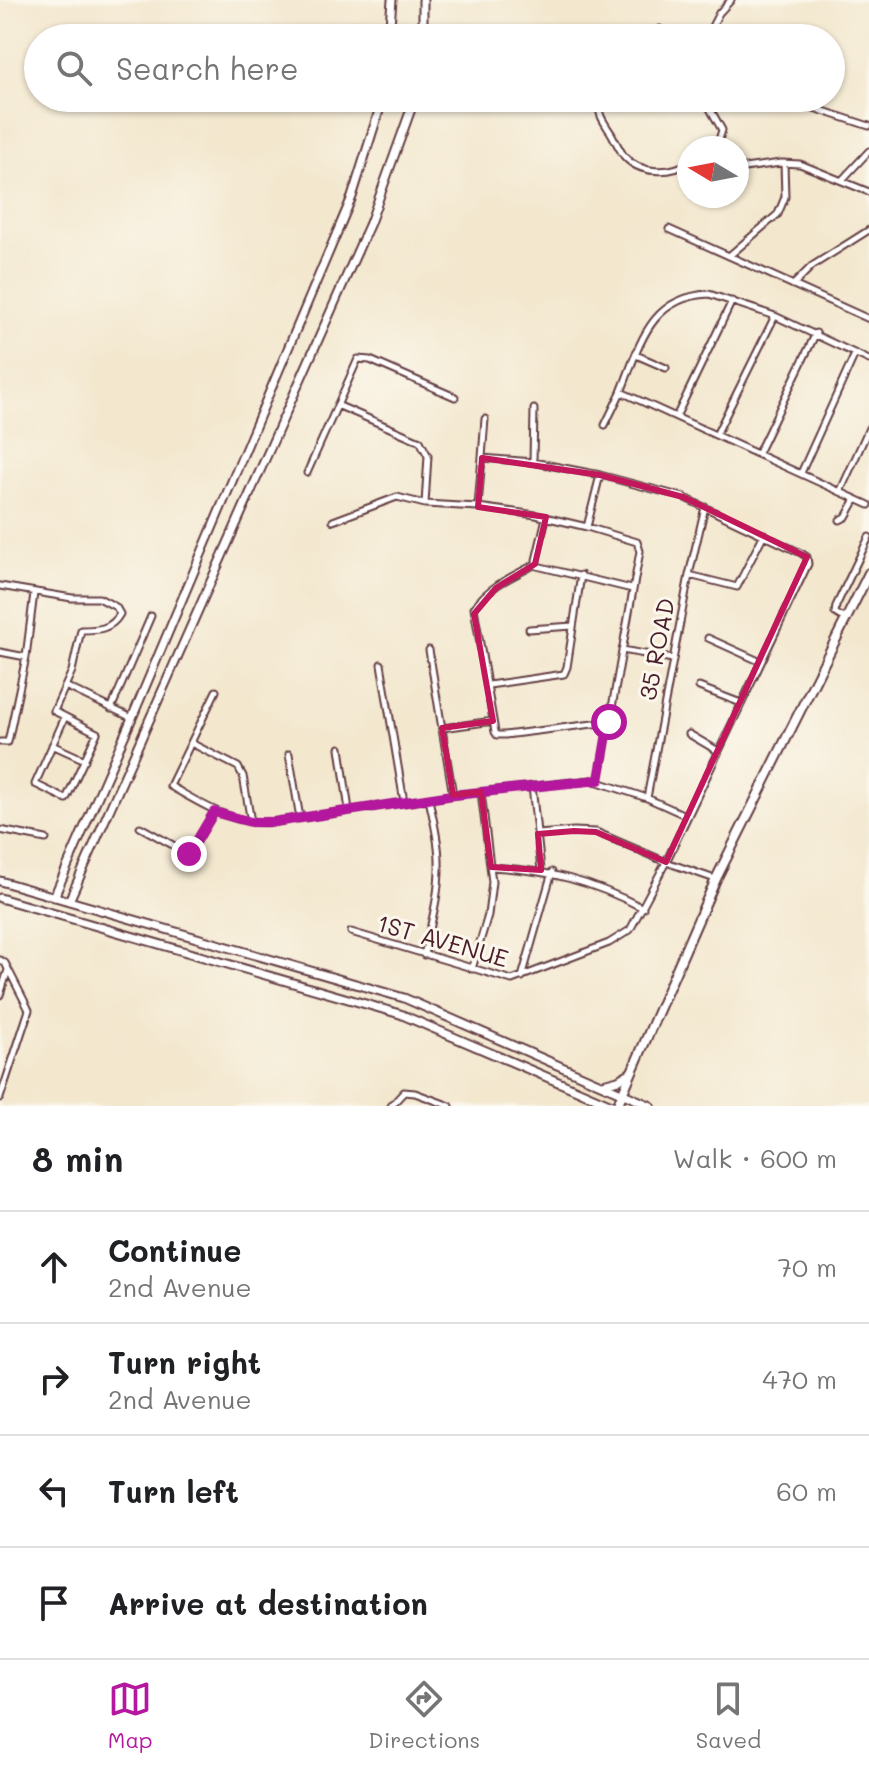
<!DOCTYPE html>
<meta charset="utf-8">
<style>
:root{--surface:#fff;--page:#f2f2f2;--text:#202124;--muted:#757577;--line:#e0e0e0;--accent:#b5179e}
body{margin:0;font-family:Mali,sans-serif;background:var(--page);color:var(--text)}
.compass{position:absolute;left:677px;top:136px;width:72px;height:72px;border-radius:50%;background:var(--surface);box-shadow:0 2px 6px #0004;rotate:280deg}
.stop{position:absolute;width:24px;height:24px;margin:-18px;border:6px solid #b5179e;border-radius:50%;background:#fff}
.stop.end{background:#b5179e;border-color:#fff;box-shadow:0 2px 8px #0008}
.list{margin:0;padding:0;list-style:none}
h2{display:flex;justify-content:space-between;align-items:center;height:104px;margin:0;padding:0 32px;font-size:34px}
h2 small{font-size:26px;font-weight:400;color:var(--muted)}
.list li{display:grid;grid-template-columns:52px 1fr auto;gap:24px;align-items:center;box-sizing:border-box;height:112px;padding:0 32px;border-top:2px solid var(--line)}
.list b{display:block;font-size:30px;white-space:nowrap}
.list p{margin:0;font-size:26px;white-space:nowrap;color:var(--muted)}
.list em{font-size:26px;font-style:normal;color:var(--muted)}
.icon{flex:none;width:44px;height:44px;fill:none;stroke:currentColor;stroke-width:2;stroke-linecap:round;stroke-linejoin:round}
.map{position:relative;flex:none;width:869px;height:1106px;overflow:hidden}
.search{position:absolute;background:var(--surface);box-shadow:0 2px 6px #0004;left:24px;right:24px;top:24px;height:88px;display:flex;align-items:center;gap:20px;box-sizing:border-box;padding:0 28px;border-radius:44px;color:var(--muted);font-size:30px}
.sheet{height:552px;background:var(--surface)}
nav{display:flex;justify-content:space-around;align-items:center;box-sizing:border-box;height:112px;border-top:2px solid var(--line);background:var(--surface);font-size:22px;color:var(--muted)}
nav a{display:grid;justify-items:center;gap:4px}
nav .on{color:var(--accent)}
.map>svg:first-child{display:block}
.lines{fill:none;stroke-linecap:round;stroke-linejoin:round}
.minor-casing{stroke:#633d43;stroke-width:9}
.tertiary-casing{stroke:#633d43;stroke-width:11}
.secondary-casing{stroke:#633d43;stroke-width:12}
.minor{stroke:#fff;stroke-width:5}
.tertiary{stroke:#fff;stroke-width:7}
.secondary{stroke:#fff;stroke-width:8}
.route{stroke:#b5179e;stroke-width:10}
.marked{fill:none;stroke:#c2185b;stroke-width:6;stroke-linejoin:round}
.labels{text-anchor:middle;dominant-baseline:central;stroke-width:6;stroke-linejoin:round;paint-order:stroke}
.street-label{font-size:24px;fill:#4a1f2b;stroke:#fbf7ec}
</style>
<div class="map">
<svg width="869" height="1106" viewBox="0 0 869 1106">
<rect width="100%" height="100%" fill="#fbf7ec"/>
<filter id="ink" filterUnits="userSpaceOnUse"><feTurbulence type="fractalNoise" baseFrequency=".0125" numOctaves="2"/><feDisplacementMap in="SourceGraphic" scale="16" xChannelSelector="R" yChannelSelector="G"/><feConvolveMatrix kernelMatrix="1 2 1 2 8 2 1 2 1" color-interpolation-filters="sRGB"/></filter>
<filter id="wash" filterUnits="userSpaceOnUse"><feTurbulence type="fractalNoise" baseFrequency=".006" numOctaves="4" result="noise"/><feDisplacementMap in="SourceGraphic" scale="32" xChannelSelector="R" yChannelSelector="G"/><feGaussianBlur stdDeviation="1.8" result="paint"/><feColorMatrix in="noise" values="0 0 0 0 0 0 0 0 0 0 0 0 0 0 0 0 0 1.4 0 .05"/><feComposite in="paint" operator="in"/></filter>
<g filter="url(#wash)">
<rect width="100%" height="100%" fill="#f3e7ce"/>
</g>
<g filter="url(#ink)">
<g class="lines">
<g class="minor-casing">
<path id="minor" d="M649,38L660,29L666,38
M706,38L719,13L731,0
M598,98C597,113 603,121 611,133C615,140 619,149 624,156C639,174 671,175 689,162
M704,98L722,130L719,140L709,148
M814,108L869,126
M737,169L781,163L800,164L869,192
M842,180L869,151
M669,229L869,319
M729,256L778,214L785,197L784,163
M793,285L812,266L869,230
M636,355L666,368
M621,392C640,345 649,297 709,294L775,316L869,360
M337,405L420,441L428,456L425,504
M676,417L732,301
M605,425L621,392L869,505
M716,435L775,316
M758,453L816,333
M533,462L534,409
M307,473L358,359L370,360L455,397
M801,473L855,354
M840,492L869,428
M478,507L485,419
M546,518L536,560L537,566L632,589
M840,520L846,517L856,499
M333,521L397,497L425,504L478,507L536,515L587,527L637,542L640,551L599,780
M587,527L600,475
M536,564C515,575 487,587 474,608L495,732L497,735H505L609,722
M689,575L737,587L764,534
M0,586L72,598H99L116,607L120,614C111,630 97,630 81,630L72,671L54,711L97,733L66,799L35,784L65,717
M845,619L835,613L836,606L869,537
M529,629L573,626
M708,638L761,662
M429,650L453,795
M622,650L673,659
M0,652L26,657
M381,664L404,802
M489,685L564,674L567,667L581,575
M65,686L132,718
M699,687L741,703
M216,691L170,786C204,805 234,826 274,822L453,795L592,780L647,798L687,816
M111,709L151,616
M442,728L493,721
M689,734L718,751
M0,742H8L26,657L34,593
M191,743L238,767L243,776L251,822
M52,745L85,760
M340,748L349,810
M289,754L300,818
M532,786L541,870
M647,798L689,575L705,507
M140,827L189,854L214,812
M0,830L46,839
M538,834L574,831L596,832L666,862L715,879
M491,867C549,870 591,881 643,908
M351,932L512,980L609,943L630,930L666,862L808,564L807,557L801,553L683,497L600,475L533,462L482,458
M424,955C431,924 440,893 439,861C439,841 433,819 429,799
M0,960L5,963L29,1010L0,1098
M472,969L488,915L492,882L481,792
M522,977L552,872
M0,995L8,970
M391,1106L404,1092L415,1093L450,1106"/>
</g>
<g class="tertiary-casing">
<path id="tertiary" d="M389,38L392,0
M423,38V0
M0,881L404,998L651,1106
M54,897L132,718L352,197L383,98
M0,898L400,1014L614,1106
M69,901L370,223L415,98
M603,1084L618,1080L630,1073"/>
</g>
<g class="secondary-casing">
<path id="secondary" d="M617,1106L716,879L869,573"/>
</g>
<use href="#minor" class="minor"/>
<use href="#tertiary" class="tertiary"/>
<use href="#secondary" class="secondary"/>
</g>
</g>
<g class="lines" filter="url(#ink)">
<path class="route" d="M189,854L214,812L251,822H274L453,795L599,780L609,722"/>
</g>
<path class="marked" d="M482,458L600,475L683,497L807,557L666,862L596,832L574,831L538,834L541,870L491,867L481,792L453,795L442,728L493,721L474,614L496,588L535,564L546,517L478,507Z"/>
<g class="labels">
<g class="street-label">
<text transform="translate(656 649) rotate(-79)">35 ROAD</text>
<text transform="translate(443 940) rotate(16)">1ST AVENUE</text>
</g>
</g>
</svg>
<svg class="compass" viewBox="-18 -18 36 36"><path d="M0-13l5 13h-10z" fill="#e53935"/><path d="M0 13l5-13h-10z" fill="#757577"/></svg>
<div class="stop" style="left:609px;top:722px"></div>
<div class="stop end" style="left:189px;top:854px"></div>
<div class="search"><svg class="icon" aria-label="search" viewBox="0 0 24 24"><circle cx="10" cy="10" r="6"/><path d="M15 15l6 6"/></svg>Search here</div>
</div>
<section class="sheet">
<h2>8 min<small>Walk · 600 m</small></h2>
<ul class="list">
<li><svg class="icon" aria-label="ahead" viewBox="0 0 24 24"><path d="M12 20V5M6 11l6-6 6 6"/></svg><div><b>Continue</b><p>2nd Avenue</p></div><em>70 m</em></li>
<li><svg class="icon" aria-label="right" viewBox="0 0 24 24"><path d="M7 20v-9h11M14 6l5 5-5 5"/></svg><div><b>Turn right</b><p>2nd Avenue</p></div><em>470 m</em></li>
<li><svg class="icon" aria-label="left" viewBox="0 0 24 24"><path d="M17 20v-9H6M10 6l-5 5 5 5"/></svg><div><b>Turn left</b></div><em>60 m</em></li>
<li><svg class="icon" aria-label="arrive" viewBox="0 0 24 24"><path d="M6 21V4h12l-3 4 3 4H6"/></svg><div><b>Arrive at destination</b></div></li>
</ul>
</section>
<nav>
<a class="on"><svg class="icon" aria-label="map" viewBox="0 0 24 24"><path d="M3 6l6-2 6 2 6-2v14l-6 2-6-2-6 2zM9 4v14M15 6v14"/></svg>Map</a>
<a><svg class="icon" aria-label="directions" viewBox="0 0 24 24"><path d="M12 3l9 9-9 9-9-9zM9 14v-3h6M13 9l2 2-2 2"/></svg>Directions</a>
<a><svg class="icon" aria-label="saved" viewBox="0 0 24 24"><path d="M7 4h10v16l-5-4-5 4z"/></svg>Saved</a>
</nav>
